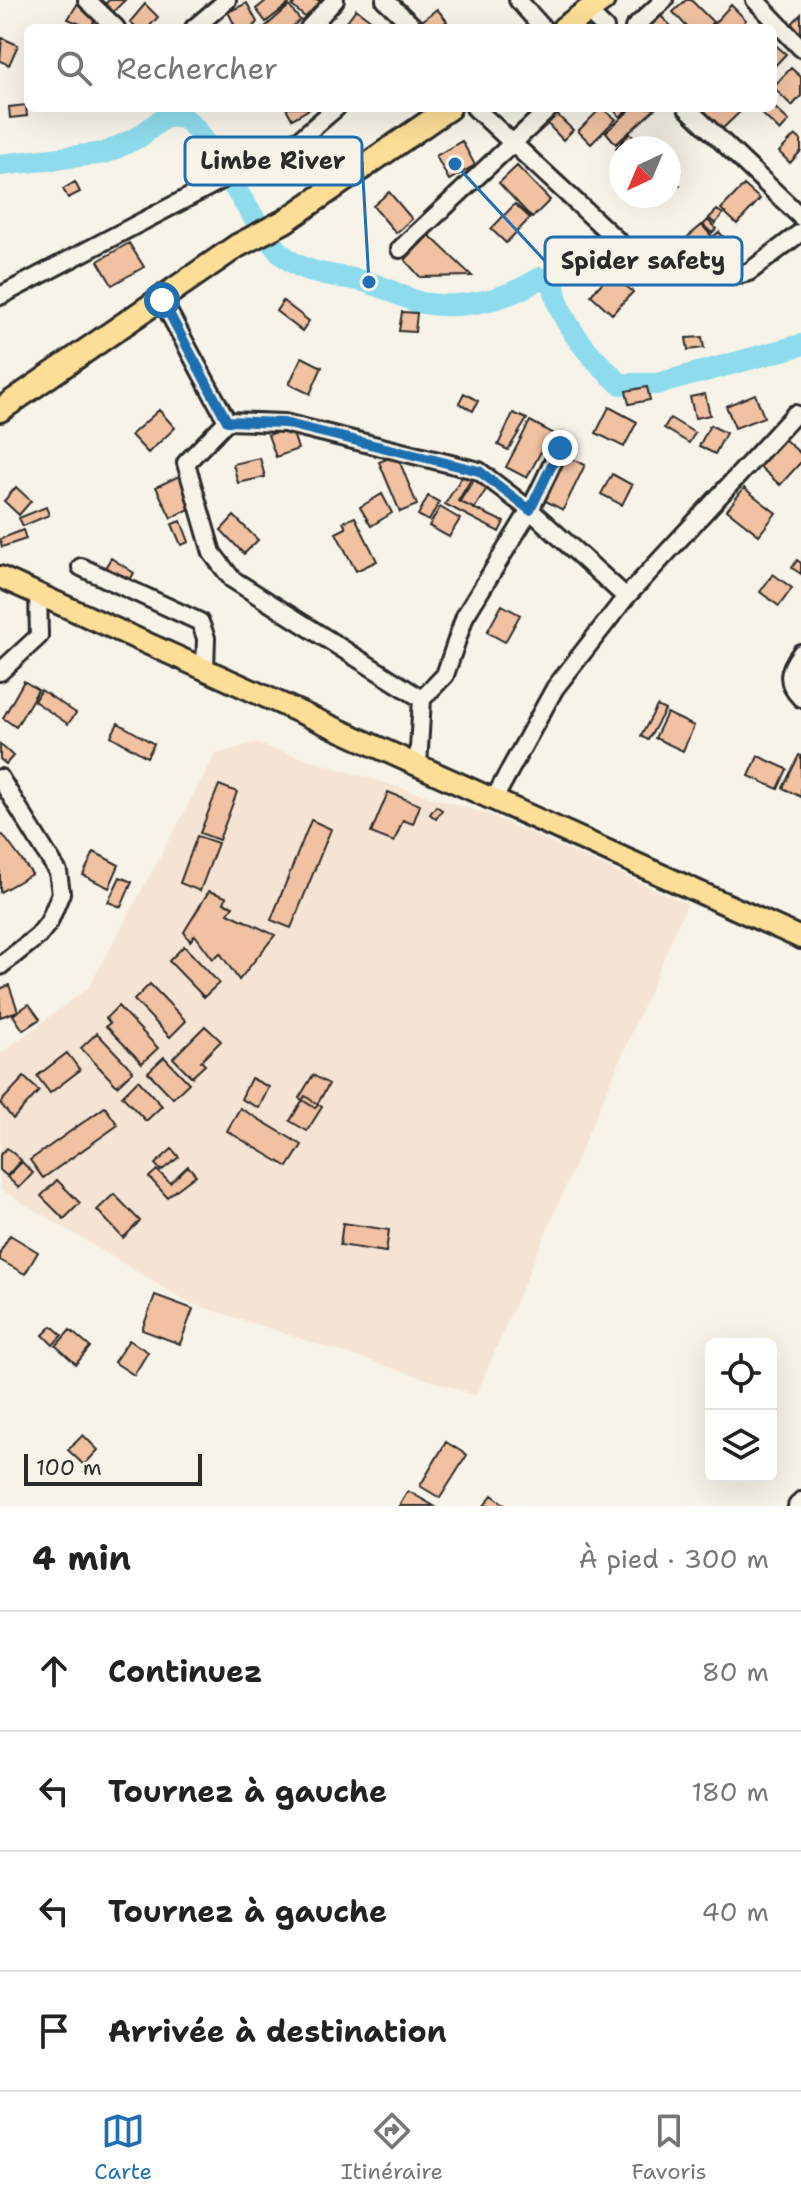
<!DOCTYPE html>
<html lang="fr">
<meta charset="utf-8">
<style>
:root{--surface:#fff;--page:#f6f6f6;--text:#222;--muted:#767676;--line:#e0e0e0;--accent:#1f6fb2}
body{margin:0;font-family:"Shantell Sans",sans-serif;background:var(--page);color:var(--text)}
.controls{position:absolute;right:24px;bottom:24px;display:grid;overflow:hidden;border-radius:12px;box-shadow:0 8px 32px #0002}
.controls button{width:72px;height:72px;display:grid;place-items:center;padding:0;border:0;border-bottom:2px solid var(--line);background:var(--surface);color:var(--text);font:40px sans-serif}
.compass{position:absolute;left:609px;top:136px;width:72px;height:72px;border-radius:50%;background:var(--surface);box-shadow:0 8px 32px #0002;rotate:224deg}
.scale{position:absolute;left:24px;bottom:20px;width:178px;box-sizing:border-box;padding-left:8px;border:4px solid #2b2b2b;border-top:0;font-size:22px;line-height:28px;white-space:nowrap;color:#2b2b2b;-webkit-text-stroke:6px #f7f3e8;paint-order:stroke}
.stop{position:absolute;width:24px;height:24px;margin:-18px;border:6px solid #1f6fb2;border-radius:50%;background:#fff}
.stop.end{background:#1f6fb2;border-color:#fff;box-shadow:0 2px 8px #0008}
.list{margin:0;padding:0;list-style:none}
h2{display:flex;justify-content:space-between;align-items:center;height:104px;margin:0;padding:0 32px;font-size:34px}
h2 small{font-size:26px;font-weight:400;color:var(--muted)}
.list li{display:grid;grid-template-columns:52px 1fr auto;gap:24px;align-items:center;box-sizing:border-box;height:120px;padding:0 32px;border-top:2px solid var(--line)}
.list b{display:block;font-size:30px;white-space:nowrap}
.list em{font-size:26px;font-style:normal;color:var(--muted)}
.icon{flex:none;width:44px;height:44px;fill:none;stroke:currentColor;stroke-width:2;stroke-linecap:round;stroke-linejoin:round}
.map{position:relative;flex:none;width:801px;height:1506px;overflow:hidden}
.search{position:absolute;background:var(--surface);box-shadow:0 8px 32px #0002;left:24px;right:24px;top:24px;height:88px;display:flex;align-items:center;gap:20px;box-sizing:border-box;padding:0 28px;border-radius:12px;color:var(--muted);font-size:30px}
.sheet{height:584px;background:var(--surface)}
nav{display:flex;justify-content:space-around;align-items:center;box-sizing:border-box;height:112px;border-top:2px solid var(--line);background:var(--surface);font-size:22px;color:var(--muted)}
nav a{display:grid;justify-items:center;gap:4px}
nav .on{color:var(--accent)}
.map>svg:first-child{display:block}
.built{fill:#f5e4d3}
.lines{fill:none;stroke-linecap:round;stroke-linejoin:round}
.river{stroke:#8ddbec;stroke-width:22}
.building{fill:#f1c1a2;stroke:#2b2b2b;stroke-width:2}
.minor-casing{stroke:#2b2b2b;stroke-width:22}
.major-casing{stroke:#2b2b2b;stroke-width:26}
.highway-casing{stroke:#2b2b2b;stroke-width:28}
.minor{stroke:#f7f3e8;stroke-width:16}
.major{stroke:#fcde96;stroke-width:20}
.highway{stroke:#fcde96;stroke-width:22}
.route{stroke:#1f6fb2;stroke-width:10}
.leader{fill:none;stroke:#1f6fb2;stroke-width:3}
.callout-dot{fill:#1f6fb2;stroke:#f7f3e8;stroke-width:3}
.callout{fill:#f7f3e8;stroke:#1f6fb2;stroke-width:3}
.callout-label{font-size:24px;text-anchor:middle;font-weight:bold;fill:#2b2b2b}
</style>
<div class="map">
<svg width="801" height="1506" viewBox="0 0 801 1506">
<rect width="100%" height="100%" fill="#f7f3e8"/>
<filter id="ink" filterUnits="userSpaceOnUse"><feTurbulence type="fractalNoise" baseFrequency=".0125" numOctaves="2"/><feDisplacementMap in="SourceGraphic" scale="16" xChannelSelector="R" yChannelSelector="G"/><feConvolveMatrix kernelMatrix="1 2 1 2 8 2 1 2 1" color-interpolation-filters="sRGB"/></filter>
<g filter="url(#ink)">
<path class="built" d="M254,743L490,815L687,904L476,1395L187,1302L0,1189V1054L89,987L216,754Z"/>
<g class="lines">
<path class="river" d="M0,165L105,153L139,137L165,117C170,117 178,116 183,118C202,124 257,234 284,256C310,278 340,274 370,283C388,288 404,299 422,303C461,310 507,300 540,278L554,283C556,321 593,359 620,384H657L801,345"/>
</g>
<path class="building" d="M109,0H125L111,14L103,6Z
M267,0H288L290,3L266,22L256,9Z
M297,0H323L306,18L292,6Z
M686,0H691L713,22L707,28H688L673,12Z
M78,3L98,15L90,28L68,19Z
M247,3L257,22L252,28H236L228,12Z
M145,4L158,17L148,28H137L130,22Z
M731,5L746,20L739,28H710Z
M289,6L300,20L291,28H264Z
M356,9L381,28H342Z
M437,9L447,21L438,28H428L422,21Z
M801,14V43L787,29Z
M660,15L673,28H648Z
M2,38L18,45L9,65L0,61Z
M773,43L786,54L773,68Z
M791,68L801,77V96L792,106L773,87Z
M26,105L27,116L10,118L9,107Z
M773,106L789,121L780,131L756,108Z
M286,108H311L292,119Z
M601,108L616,119L591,144L578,131Z
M612,108H629L620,117Z
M632,108H656L616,144L606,132Z
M697,108H744L720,131Z
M551,109L573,130L563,140L542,118Z
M630,133L645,148H621V153L616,148Z
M795,135L801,140V151L790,163L779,152Z
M462,141L475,165L449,180L436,156Z
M669,162L681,174L675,180L680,185L669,195Z
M517,166L550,200L532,218L499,183Z
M75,182L80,192L68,198L63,189Z
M744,185L760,199L737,224L721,209Z
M389,192L412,219L396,233L373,206Z
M515,204L530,218L506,243L491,229Z
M717,210L723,214L715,224L709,218Z
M708,220L716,229L712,233L703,225Z
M702,225L723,249L706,264L684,240Z
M719,232L734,249L729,253L714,236Z
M429,235L472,276L420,277L405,260Z
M129,243L144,267L112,285L98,261Z
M611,273L633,292L612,314L591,295Z
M283,301L309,321L302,331L276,311Z
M402,312L417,313L415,332L399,331Z
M702,337L704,348L688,350L686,338Z
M302,357L322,367L310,394L289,384Z
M647,387L650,400L629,404L626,391Z
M464,393L478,401L473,411L459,403Z
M705,394L710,415L695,418L690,397Z
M755,394L764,417L735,428L726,406Z
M609,407L637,422L624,447L596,433Z
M159,410L175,428L148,453L131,435Z
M513,413L527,419L508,450L498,445Z
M670,418L695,433L689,443L664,428Z
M530,421L556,435L550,447L545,444L527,478L506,467Z
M710,425L726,433L715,454L699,446Z
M291,427L298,449L276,457L268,435Z
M783,438L801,454V462L780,485L759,466Z
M397,455L417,505L400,512L379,462Z
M565,455L585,465L563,510L542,499Z
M260,458L265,477L238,483L233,464Z
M466,470L473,476L458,501L504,522L499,532L445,504Z
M612,474L632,485L622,505L601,494Z
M179,476L194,507L171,518L156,487Z
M476,476L489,485L474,509L460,501Z
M16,487L31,501L19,515L4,501Z
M744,488L776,513L759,535L727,510Z
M382,494L392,513L371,526L360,507Z
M428,496L439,502L429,521L418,515Z
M46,507L49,515L23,526L19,518Z
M440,507L460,519L449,537L429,526Z
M234,516L258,540L244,554L221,530Z
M355,517L377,561L356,571L336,533L346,528L343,522Z
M181,521L189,542L181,545L172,524Z
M23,530L26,539L2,547L0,539Z
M111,558L134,573L128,583L105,568Z
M797,560L801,563V574L792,568Z
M773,574L792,588L779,606L760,592Z
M502,605L520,615L505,642L487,632Z
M24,681L38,690L16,727L3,718Z
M41,690L76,713L68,724L34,701Z
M657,706L665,710L648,740L641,736Z
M667,713L694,726L683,751L655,738Z
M118,723L154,744L147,757L111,736Z
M0,744L13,756L6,764L0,759Z
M799,755L801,756V797L783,788Z
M758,756L787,769L778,789L749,776Z
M219,785L237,792L219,840L200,833Z
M388,792L420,805L413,824L403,820L394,842L371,833Z
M436,806L442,810L436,819L430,814Z
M311,820L331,829L291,928L271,920Z
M3,835L32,874L0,892V836Z
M197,836L218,843L200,891L180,883Z
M94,852L119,865L109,888L83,875Z
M120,877L132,882L121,907L108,902Z
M209,891L226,897L224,903L233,906L228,913L275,935L239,980L220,953L213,959L195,935L190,941L184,932Z
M184,946L219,983L204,997L169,961Z
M150,984L186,1021L170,1037L134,1000Z
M9,985L18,1011L0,1017V989Z
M29,1004L40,1019L23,1030L13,1015Z
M118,1006L158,1048L142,1063L106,1026L110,1023L106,1018Z
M205,1026L221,1041L201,1061L205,1065L192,1077L173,1058Z
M97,1033L133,1071L117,1086L81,1048Z
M67,1053L80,1070L50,1093L37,1076Z
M164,1057L189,1083L173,1098L148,1072Z
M313,1075L329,1084L315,1108L299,1098Z
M24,1077L39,1091L13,1119L0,1103Z
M251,1078L269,1087L259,1108L241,1099Z
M138,1080L162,1106L146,1121L122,1096Z
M305,1096L322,1107L307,1131L290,1121Z
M105,1107L118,1125L43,1178L30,1160Z
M240,1108L302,1145L288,1167L227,1131Z
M7,1148L21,1160L7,1176L0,1170V1155Z
M172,1149L179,1157L161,1171L155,1164Z
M22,1162L33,1173L19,1188L7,1177Z
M188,1166L196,1175L167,1197L149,1177L157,1170L170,1183Z
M57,1180L80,1203L64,1219L41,1196Z
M114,1194L140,1221L123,1238L97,1210Z
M343,1223L389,1230L386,1252L340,1245Z
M10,1235L38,1252L25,1274L0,1260V1252Z
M155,1295L193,1309L180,1344L142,1330Z
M52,1326L62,1335L53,1345L43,1335Z
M70,1330L90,1347L76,1364L56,1346Z
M129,1340L148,1352L134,1375L114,1362Z
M83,1435L98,1450L84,1465L68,1450Z
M446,1442L467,1455L440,1498L420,1486Z
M408,1491L434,1506H399Z
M492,1495L507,1506H484Z"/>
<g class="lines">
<g class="minor-casing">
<path id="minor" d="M87,0L116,28
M385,0L415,28
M518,0L543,28
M755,0L801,48
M588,12L605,28
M194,28L227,0
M309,28L335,0
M634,28L664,0
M475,108L647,268L737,275L749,272L801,232
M687,108L801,217
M400,249L550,108
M0,296L300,139L336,108
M162,300L227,421L186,463L212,553L232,579L422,699L418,765
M227,421L284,423L479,471L530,510L465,616L445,675L422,699
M560,448L530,510L626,597
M81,567L200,622L206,638L205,669
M801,653C788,670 785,682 801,698
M0,672L39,636L38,594
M0,778L58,872L61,893L49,922L38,936L0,966
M495,797L555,688L626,597L795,414
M797,1506L801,1501"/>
</g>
<g class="major-casing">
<path id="major" d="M0,577L801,938"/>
</g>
<g class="highway-casing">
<path id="highway" d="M564,28L603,0
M0,410L237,246L285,221L449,108"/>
</g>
<use href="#minor" class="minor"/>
<use href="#major" class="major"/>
<use href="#highway" class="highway"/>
</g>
</g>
<g class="lines" filter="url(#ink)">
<path class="route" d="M162,300L227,421L284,423L479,471L530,510L560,448"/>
</g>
<path class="leader" d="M369 282L362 161M455 164L545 261"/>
<g class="callout-dot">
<circle cx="369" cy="282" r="8"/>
<circle cx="455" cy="164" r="8"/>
</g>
<g class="callout">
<rect x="185" y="137" width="177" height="48" rx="8"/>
<rect x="545" y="237" width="197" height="48" rx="8"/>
</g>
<g class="callout-label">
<text x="273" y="169">Limbe River</text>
<text x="643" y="269">Spider safety</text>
</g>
</svg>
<div class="controls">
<button><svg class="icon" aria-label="locate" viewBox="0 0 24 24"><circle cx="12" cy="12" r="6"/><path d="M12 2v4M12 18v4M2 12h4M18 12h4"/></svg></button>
<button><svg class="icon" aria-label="layers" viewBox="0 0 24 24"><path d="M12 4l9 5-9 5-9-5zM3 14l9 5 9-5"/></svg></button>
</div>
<svg class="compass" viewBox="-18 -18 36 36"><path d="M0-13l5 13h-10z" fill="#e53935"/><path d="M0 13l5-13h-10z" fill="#767676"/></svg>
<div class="scale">100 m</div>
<div class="stop" style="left:162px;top:300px"></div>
<div class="stop end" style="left:560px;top:448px"></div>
<div class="search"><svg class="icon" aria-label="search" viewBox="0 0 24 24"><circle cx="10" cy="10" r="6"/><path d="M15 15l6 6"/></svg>Rechercher</div>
</div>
<section class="sheet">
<h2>4 min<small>À pied · 300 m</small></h2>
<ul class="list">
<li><svg class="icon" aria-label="ahead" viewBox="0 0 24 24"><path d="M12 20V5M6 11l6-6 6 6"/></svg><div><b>Continuez</b></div><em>80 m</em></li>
<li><svg class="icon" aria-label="left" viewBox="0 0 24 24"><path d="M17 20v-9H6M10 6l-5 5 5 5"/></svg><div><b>Tournez à gauche</b></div><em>180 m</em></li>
<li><svg class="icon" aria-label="left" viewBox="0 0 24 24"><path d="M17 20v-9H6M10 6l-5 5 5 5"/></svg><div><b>Tournez à gauche</b></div><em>40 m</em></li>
<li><svg class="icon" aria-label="arrive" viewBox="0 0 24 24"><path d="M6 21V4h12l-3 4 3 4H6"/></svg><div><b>Arrivée à destination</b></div></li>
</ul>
</section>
<nav>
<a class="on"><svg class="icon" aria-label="map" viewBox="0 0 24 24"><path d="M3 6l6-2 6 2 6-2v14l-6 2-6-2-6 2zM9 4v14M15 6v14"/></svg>Carte</a>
<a><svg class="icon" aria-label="directions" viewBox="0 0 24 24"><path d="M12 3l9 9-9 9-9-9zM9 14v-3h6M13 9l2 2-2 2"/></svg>Itinéraire</a>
<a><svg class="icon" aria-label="saved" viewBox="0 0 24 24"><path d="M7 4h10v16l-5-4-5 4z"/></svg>Favoris</a>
</nav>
